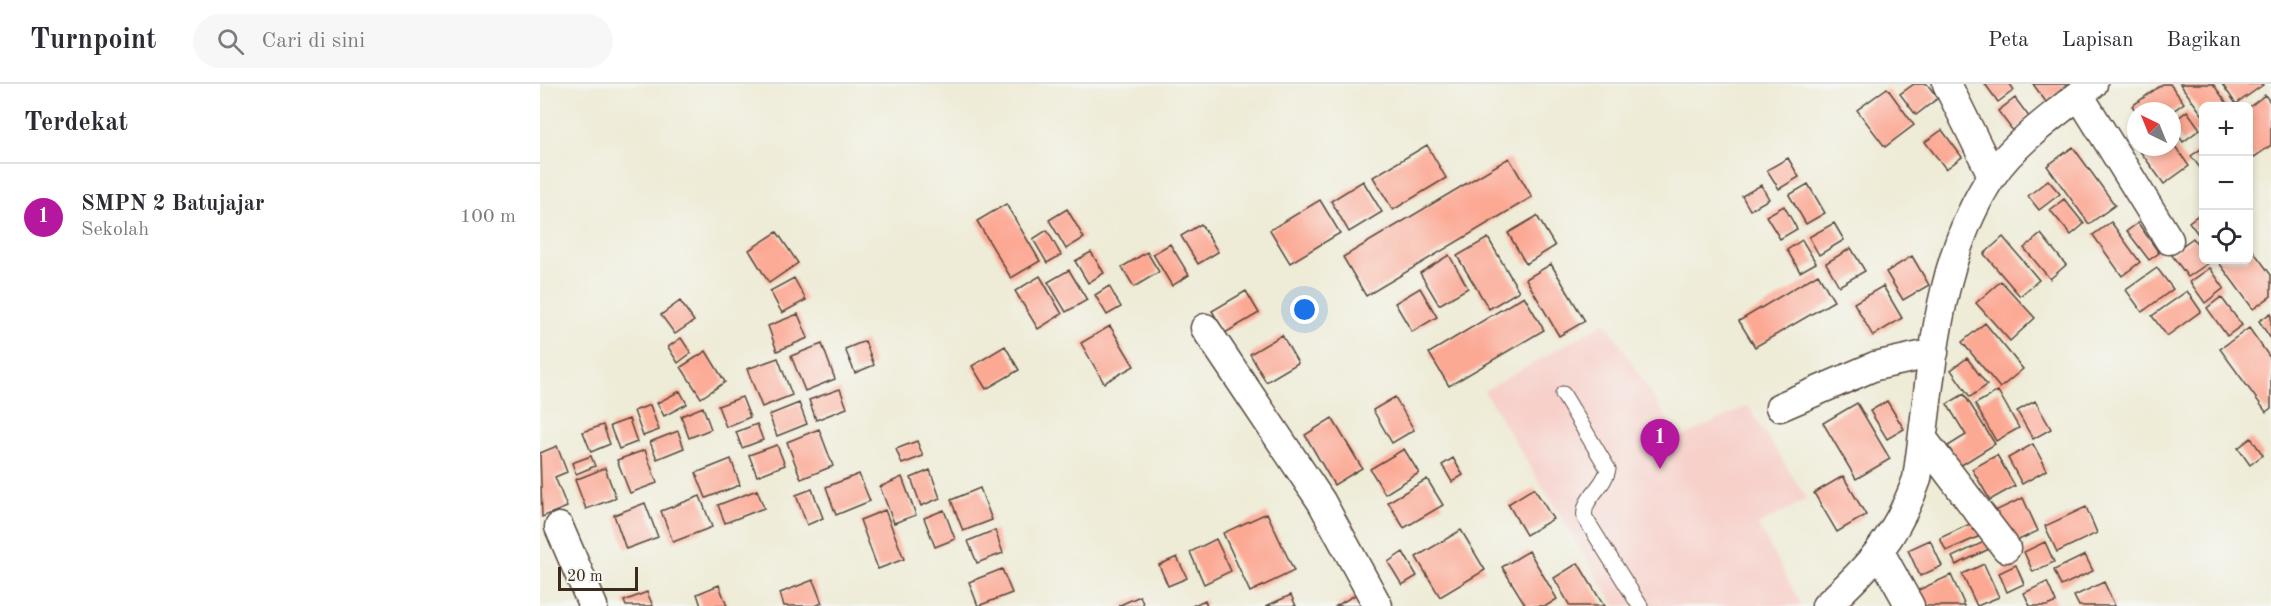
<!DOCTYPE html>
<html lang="id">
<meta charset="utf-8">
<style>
:root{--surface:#fff;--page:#f7f7f7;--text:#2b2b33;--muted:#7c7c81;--line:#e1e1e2;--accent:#b5179e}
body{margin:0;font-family:"Old Standard TT",serif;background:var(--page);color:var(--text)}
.controls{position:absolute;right:18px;top:18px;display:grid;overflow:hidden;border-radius:9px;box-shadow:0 3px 9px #0003}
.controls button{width:54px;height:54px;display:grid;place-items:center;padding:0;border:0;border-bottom:2px solid var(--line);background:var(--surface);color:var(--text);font:30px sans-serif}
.compass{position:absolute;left:1587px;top:18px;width:54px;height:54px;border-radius:50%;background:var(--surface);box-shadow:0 3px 9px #0003;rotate:317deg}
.scale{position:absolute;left:18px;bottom:15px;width:80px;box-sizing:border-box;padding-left:6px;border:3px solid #3b2a1e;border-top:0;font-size:16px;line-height:21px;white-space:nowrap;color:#3b2a1e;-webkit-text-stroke:4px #f6f6f2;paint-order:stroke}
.you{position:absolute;left:765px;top:226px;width:21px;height:21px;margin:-15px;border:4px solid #fff;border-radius:50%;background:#1a73e8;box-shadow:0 0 0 9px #1a73e833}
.badge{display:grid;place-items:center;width:39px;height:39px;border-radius:50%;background:var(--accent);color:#fff;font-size:20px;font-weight:700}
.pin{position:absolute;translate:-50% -50px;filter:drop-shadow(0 2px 3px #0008)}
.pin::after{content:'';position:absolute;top:32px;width:21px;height:18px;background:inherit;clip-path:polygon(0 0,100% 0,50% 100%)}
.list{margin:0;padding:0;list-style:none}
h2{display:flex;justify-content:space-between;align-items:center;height:78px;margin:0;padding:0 24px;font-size:26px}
h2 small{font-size:20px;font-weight:400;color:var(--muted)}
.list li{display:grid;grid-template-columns:39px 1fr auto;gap:18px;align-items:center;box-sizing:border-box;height:108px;padding:0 24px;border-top:2px solid var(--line)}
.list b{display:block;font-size:22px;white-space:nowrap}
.list p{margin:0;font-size:20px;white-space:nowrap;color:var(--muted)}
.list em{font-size:20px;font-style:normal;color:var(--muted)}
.icon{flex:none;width:33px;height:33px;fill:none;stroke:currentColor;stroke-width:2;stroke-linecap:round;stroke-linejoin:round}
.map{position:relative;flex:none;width:1731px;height:522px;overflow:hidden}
header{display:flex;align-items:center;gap:36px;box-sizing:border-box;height:84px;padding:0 30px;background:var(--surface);border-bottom:2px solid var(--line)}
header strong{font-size:28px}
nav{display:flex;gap:33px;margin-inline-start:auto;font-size:21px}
.search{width:420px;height:54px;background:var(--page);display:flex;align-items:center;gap:15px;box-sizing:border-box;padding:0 21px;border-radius:33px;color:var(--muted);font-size:22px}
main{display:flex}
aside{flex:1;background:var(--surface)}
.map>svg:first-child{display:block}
.built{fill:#f7d0ca}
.building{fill:#fca994}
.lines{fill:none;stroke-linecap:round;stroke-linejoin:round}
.service-casing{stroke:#56473a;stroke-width:17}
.minor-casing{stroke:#56473a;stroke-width:31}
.service{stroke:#fff;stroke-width:15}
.minor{stroke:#fff;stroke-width:28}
</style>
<header>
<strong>Turnpoint</strong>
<div class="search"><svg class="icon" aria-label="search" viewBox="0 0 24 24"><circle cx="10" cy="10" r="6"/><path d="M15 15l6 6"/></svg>Cari di sini</div>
<nav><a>Peta</a><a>Lapisan</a><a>Bagikan</a></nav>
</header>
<main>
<aside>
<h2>Terdekat<small></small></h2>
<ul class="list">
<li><span class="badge">1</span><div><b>SMPN 2 Batujajar</b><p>Sekolah</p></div><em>100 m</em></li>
</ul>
</aside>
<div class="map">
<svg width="1731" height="522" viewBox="0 0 1731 522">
<rect width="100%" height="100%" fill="#f6f6f2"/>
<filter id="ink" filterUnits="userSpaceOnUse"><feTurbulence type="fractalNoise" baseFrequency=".0167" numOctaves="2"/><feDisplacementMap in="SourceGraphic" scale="12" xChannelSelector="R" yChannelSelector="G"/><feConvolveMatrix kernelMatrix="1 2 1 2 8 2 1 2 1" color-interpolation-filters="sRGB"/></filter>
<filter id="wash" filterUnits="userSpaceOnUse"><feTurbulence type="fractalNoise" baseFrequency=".008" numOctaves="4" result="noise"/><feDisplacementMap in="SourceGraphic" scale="24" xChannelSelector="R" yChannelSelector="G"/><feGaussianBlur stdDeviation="1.35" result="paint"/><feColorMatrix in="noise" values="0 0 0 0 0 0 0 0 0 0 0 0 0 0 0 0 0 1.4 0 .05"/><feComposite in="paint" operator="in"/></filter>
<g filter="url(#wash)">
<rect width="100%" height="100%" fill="#eeebd6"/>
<path class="built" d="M1066,238L1139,354L1208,322L1267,415L1218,441L1262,522H1075L944,307Z"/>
<g id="blocks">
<path class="building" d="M1374,0H1387L1398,14L1376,31L1360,10Z
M1445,0H1470L1474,6L1458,18Z
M1493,0H1525L1526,2L1506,18Z
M1623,0H1630L1644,19L1633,27H1596L1592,22Z
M1640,0H1673L1689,22H1664V33Z
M1682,0H1722L1723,1L1696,20Z
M1347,4L1374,41L1345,63L1317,26Z
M1725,11L1731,19V61L1713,74L1708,68V24Z
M1475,14L1490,34L1473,47L1458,27Z
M1647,27L1660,45L1643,58L1632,43V39Z
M1402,46L1422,73L1406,85L1385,58Z
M1632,58L1649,82L1624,100L1597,63H1632Z
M887,61L906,94L853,126L833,93Z
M1533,63L1575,121L1549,140L1507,82Z
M1664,63V89L1651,72Z
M969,74L992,113L826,212L803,173Z
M1248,74L1259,93L1239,105L1227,86Z
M1508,96L1520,110L1499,126L1488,112Z
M823,97L842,128L809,148L791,117Z
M1268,100L1285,129L1266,140L1249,111Z
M1221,101L1229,115L1210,126L1202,112Z
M1524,115L1544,140L1531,151L1510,126Z
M780,116L800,149L750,179L730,146Z
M466,120L500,177L471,194L437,137Z
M1244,122L1257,145L1240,155L1226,132Z
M527,125L544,154L526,165L509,136Z
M1664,127V158L1649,138Z
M997,132L1015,162L986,180L968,149Z
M1571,138L1600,178L1582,192L1553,151Z
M1294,139L1304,156L1279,171L1269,153Z
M1598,139L1619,169L1609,176L1587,147Z
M661,140L678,168L658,180L641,152Z
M507,146L521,171L507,179L493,155Z
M237,148L258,179L229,199L209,166Z
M1501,150L1526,181L1510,195L1484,164Z
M1463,153L1499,196L1480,212L1444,170Z
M948,154L979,207L949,225L917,172Z
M1653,154L1664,169V176L1670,178L1648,193L1631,170Z
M1262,156L1276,179L1260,188L1247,166Z
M630,160L649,191L632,202L613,170Z
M1708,160L1731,191V212L1713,225L1677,176H1708Z
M1311,164L1325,187L1299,202L1286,179Z
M551,168L564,189L548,199L535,177Z
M607,168L619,188L594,203L582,183Z
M909,171L928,204L899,221L880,189Z
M1372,172L1389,201L1363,216L1346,188Z
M1011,180L1045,237L1019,252L986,195Z
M1617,184L1633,205L1602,228L1586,206Z
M1670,184L1684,204L1665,219L1650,198Z
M529,186L547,216L526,228L508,198Z
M1278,190L1294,217L1215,263L1199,237Z
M500,192L522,230L498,245L475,207Z
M254,194L266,216L242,229L230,207Z
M1461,197L1495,234L1470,257L1436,219Z
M569,202L581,223L567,231L555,211Z
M1343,202L1362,234L1333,252L1314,219Z
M880,204L897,233L872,248L855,219Z
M706,207L719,229L685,249L672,227Z
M1647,207L1661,227L1627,252L1612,232Z
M984,212L1004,246L909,302L889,269Z
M1681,213L1702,241L1687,252L1667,224Z
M140,217L154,237L135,250L121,231Z
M1731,229V255L1719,237Z
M258,230L268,254L237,267L228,242Z
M1445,239L1483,285L1460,304L1422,258Z
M570,242L594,282L564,299L541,259Z
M1709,244L1731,275V324L1726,328L1680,265Z
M742,251L758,279L726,298L710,270Z
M141,254L151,269L138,279L128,263Z
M325,257L334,281L315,289L305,265Z
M282,260L295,295L265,307L251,272Z
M465,262L479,286L446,305L432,282Z
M166,267L185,298L161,314L141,283Z
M238,274L252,311L222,323L207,285Z
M1427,274L1447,301L1430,313L1411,286Z
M300,305L307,324L276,336L269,316Z
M140,307L147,320L124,332L117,319Z
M1458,307L1479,344L1456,357L1435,320Z
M1424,310L1455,360L1420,382L1408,362L1426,351L1407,320Z
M202,313L210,333L186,343L178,322Z
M855,313L874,346L852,359L833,326Z
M1347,317L1364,345L1347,355L1330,327Z
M1495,317L1511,345L1493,355L1477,327Z
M259,319L267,340L237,352L229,331Z
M1317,319L1350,375L1316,395L1283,339Z
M110,321L119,346L103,352L94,327Z
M163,323L171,345L149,354L141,332Z
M792,334L822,384L794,401L765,351Z
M89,335L97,358L79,365L70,342Z
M217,340L223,356L202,364L196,348Z
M63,341L70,360L51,368L43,348Z
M279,345L293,382L261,395L247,358Z
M138,347L144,364L117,375L110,358Z
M1711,354L1723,371L1710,381L1698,364Z
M377,357L383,372L362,380L356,365Z
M1493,360L1507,386L1482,400L1468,374Z
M237,361L245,381L217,392L209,371Z
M17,362L27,388L15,393L27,423L2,433L0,369Z
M864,365L879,389L845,410L830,385Z
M105,366L117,399L90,409L77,376Z
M1457,371L1475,402L1450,416L1432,385Z
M51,372L55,382L36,390L32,379Z
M913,374L923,391L912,398L902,381Z
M191,375L200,401L166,414L156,389Z
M65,384L76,414L46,425L35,396Z
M390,386L400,414L381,422L371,394Z
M319,390L330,417L296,431L286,403Z
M1303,392L1326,431L1297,448L1274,409Z
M362,393L376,431L354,439L340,403Z
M887,395L903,421L864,444L848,418Z
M440,404L452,436L423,447L411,416Z
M994,404L1013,435L986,451L968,420Z
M272,405L283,434L267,441L256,411Z
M217,406L224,424L185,439L178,421Z
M160,412L172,443L133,458L121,427Z
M1483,414L1498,447L1470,460L1455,427Z
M105,419L118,453L86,465L74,431Z
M1546,423L1557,449L1517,468L1505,442Z
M345,426L364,475L338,485L320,436Z
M404,426L415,455L395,463L384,434Z
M727,429L754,487L710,508L683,449Z
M1434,438L1440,452L1406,467L1400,454Z
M455,446L463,469L437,479L428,457Z
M921,446L945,486L900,513L876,473Z
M676,455L691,487L664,500L650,468Z
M1390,456L1402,482L1380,492L1368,466Z
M1448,456L1451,464L1416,481L1412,473Z
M1505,458L1514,478L1493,488L1484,468Z
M989,467L1017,515L1006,522H986L962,483Z
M863,468L877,492L862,501L848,478Z
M1545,471L1553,487L1521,502L1514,486Z
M637,473L647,494L628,502L619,481Z
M1038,479L1064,522H1030L1014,494Z
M1444,480L1459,513L1437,522L1422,490Z
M1476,481L1484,500L1467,508L1459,489Z
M462,485L472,509L438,522L429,498Z
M1411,491L1425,522H1378L1372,509Z
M273,496L282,519L275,522H244L240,509Z
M1507,498L1516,518L1507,522H1490L1484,509Z
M1564,498L1575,522H1539L1534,512Z
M179,501L187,522H161L157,510Z
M825,505L835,522H796Z
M107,508L113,522H86L84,517Z
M751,511L756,522H726Z
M600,512L604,522H578Z
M665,516L667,522H652Z"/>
</g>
</g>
<g filter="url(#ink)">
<use href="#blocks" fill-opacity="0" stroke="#56473a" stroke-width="1.5"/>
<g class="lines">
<g class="service-casing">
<path id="service" d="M1023,310L1068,385C1065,403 1041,415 1045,434L1100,522"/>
</g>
<g class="minor-casing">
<path id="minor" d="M1407,0L1452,91
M1539,11L1629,156
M665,244L781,417L838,522
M1240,323L1335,282L1394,269
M1383,355L1466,464
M19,443L53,522
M1340,468L1370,522
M1286,522C1330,482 1357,452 1377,395C1392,294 1394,180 1452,92C1473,59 1522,25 1553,0"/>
</g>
<use href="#service" class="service"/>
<use href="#minor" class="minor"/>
</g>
</g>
</svg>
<div class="controls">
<button>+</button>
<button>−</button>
<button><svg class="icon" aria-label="locate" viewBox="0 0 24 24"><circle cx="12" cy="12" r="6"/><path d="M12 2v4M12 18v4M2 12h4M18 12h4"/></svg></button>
</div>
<svg class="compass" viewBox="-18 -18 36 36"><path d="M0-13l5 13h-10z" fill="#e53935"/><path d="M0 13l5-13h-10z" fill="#7c7c81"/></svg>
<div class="scale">20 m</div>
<div class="you"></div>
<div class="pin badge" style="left:1120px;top:385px">1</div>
</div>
</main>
